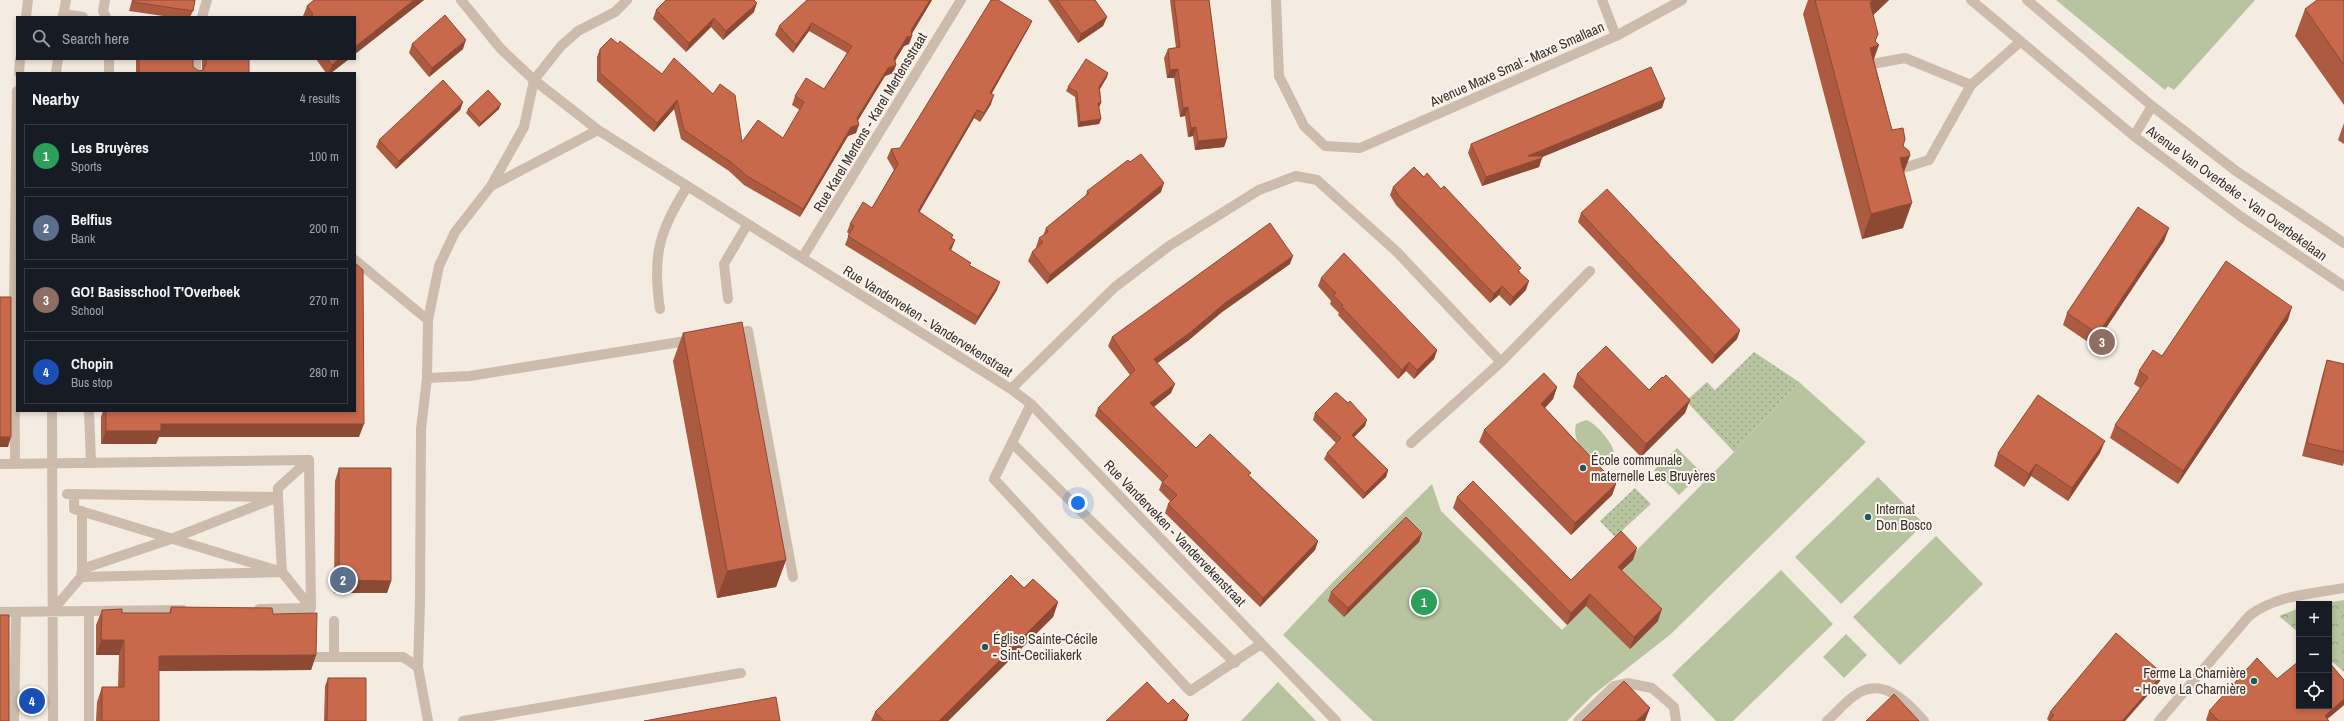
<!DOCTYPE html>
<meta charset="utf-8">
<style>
:root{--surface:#171b24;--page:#20242c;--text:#f1f3f6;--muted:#9ea1a6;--line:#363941;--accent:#92aeb2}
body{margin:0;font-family:"Archivo Narrow",sans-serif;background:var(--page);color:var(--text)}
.controls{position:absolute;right:12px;bottom:12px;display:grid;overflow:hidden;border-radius:0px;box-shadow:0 2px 6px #0003}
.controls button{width:36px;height:36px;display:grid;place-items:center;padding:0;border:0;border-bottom:1px solid var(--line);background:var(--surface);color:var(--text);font:20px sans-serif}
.you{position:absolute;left:1078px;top:503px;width:14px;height:14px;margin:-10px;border:3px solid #fff;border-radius:50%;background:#1a73e8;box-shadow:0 0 0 6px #1a73e833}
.badge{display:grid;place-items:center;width:26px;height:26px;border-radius:50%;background:var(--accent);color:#fff;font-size:13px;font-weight:700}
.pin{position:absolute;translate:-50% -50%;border:2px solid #fff;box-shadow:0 1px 4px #0006}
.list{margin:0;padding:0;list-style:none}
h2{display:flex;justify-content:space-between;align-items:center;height:52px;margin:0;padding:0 16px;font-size:17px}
h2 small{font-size:13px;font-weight:400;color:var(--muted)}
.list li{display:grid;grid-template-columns:26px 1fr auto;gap:12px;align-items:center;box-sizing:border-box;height:64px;margin:0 8px 8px;padding:0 8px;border:1px solid var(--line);border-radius:0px}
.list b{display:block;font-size:15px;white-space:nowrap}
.list p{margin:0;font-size:13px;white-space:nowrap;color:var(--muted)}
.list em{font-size:13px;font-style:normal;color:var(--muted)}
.icon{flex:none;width:22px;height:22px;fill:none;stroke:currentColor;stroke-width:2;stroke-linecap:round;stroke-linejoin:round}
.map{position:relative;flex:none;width:2344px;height:721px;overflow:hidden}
.search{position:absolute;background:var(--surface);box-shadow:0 2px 6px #0003;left:16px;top:16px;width:340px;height:44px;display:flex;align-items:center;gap:10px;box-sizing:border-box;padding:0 14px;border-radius:0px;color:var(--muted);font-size:15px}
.panel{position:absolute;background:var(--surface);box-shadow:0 2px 6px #0003;left:16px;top:72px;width:340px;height:340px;border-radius:0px}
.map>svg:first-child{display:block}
.grass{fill:url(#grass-dots)}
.forest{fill:url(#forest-crowns)}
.park{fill:#b8c4a0}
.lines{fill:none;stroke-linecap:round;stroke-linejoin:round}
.service{stroke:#cdbbac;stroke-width:10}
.pedestrian{stroke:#cdbbac;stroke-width:10}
.minor{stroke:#cdbbac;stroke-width:10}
.wall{fill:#ac5a40}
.shaded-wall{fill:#8c4a34}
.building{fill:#c8694b;stroke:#8c4a34}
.poi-dot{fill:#1f5a5e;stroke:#fbf5ee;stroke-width:1.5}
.labels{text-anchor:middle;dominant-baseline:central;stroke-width:4;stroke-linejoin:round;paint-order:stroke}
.street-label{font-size:14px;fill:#3b302b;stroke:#fbf5ee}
.poi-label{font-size:14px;fill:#3b302b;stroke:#fbf5ee;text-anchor:start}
</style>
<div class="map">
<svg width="2344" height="721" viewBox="0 0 2344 721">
<defs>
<pattern id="grass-dots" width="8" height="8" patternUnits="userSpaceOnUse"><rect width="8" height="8" fill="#b8c4a0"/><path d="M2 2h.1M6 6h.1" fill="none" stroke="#97a083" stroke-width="1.8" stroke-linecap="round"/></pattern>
<pattern id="forest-crowns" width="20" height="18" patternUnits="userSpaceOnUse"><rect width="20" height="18" fill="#b8c4a0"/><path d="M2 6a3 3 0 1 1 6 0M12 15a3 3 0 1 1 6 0" fill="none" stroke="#97a083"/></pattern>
</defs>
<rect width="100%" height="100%" fill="#f4ebe1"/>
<path class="grass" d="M1754,352L1799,382L1734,452L1686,401L1707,382L1715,390Z
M1635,488L1651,504L1615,537L1600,521Z"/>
<path class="forest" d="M2344,600V672L2329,659V604H2319Z
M2299,608V633L2279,616Z"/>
<path class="park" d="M2056,0H2255L2174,90L2168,86L2165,90Z
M1799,382L1866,442L1671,634L1593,695L1567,721H1373L1283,635L1332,583L1432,484L1441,511L1562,630L1633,560L1630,557L1734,452Z
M1586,420C1595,422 1614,444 1614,453L1609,459C1589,465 1571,442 1576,424Z
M1677,448L1702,473L1679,495L1654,470Z
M1878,477L1924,524L1841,604L1795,557Z
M1936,536L1983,584L1900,665L1853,617Z
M1781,570L1833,624L1733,721H1716L1672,675Z
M1846,634L1867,655L1844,678L1823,657Z
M1278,682L1316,721H1241Z"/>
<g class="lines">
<path class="service" d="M105,0L103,11L106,17
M1276,0L1279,76
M1602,0L1616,36
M26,17L28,0
M1872,64L1905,58L1971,85
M19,73L20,59
M109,73V59
M1900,169L1929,160L1971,85L2020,42
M728,299L724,264L747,225
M660,309C652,256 659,231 687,187
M732,334L748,331L793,577
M427,378L470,376L692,340
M89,411L91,463
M1012,443L1235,663
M15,464L14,306L17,91
M89,611V721
M316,657H403L418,667
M334,657V621
M14,721L16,612
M463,721L741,673
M1578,721L1614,686L1627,683L1652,688L1674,707L1676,721
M1827,721C1836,713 1844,703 1854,696C1881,675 1907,701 1924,721"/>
<path class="pedestrian" d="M67,494L278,497V488L309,460
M74,494V509L282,572L311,608
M82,569V511
M52,611L81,577L82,569L171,539L278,497L282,572L81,577
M418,667L420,602L421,429"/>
<path class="minor" d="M461,0L501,49L534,80L598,130L1011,389L1031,404L1336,721
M1971,0L2134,136L2240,216L2344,286
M2027,0L2152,106L2236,171L2344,243
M63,14L83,17
M63,17L66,0
M202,17L207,0
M196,59V73
M56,73L58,59
M1279,76L1304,126L1325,146L1360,148L1616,36L1682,0
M2134,136L2152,106
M491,186L598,130
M802,258L961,0
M355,260L428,320
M1011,389L1115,287L1169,246L1259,190L1296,176L1317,180L1397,252L1501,362
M1031,404L994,479L1190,691L1261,644
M52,411L53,721
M421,429L427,378L428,320L439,266L455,232L491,186L524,127L534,80L561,46L578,31L615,12L627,0
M1411,443L1501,362L1590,271
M0,464L309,460L311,608L259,609
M0,612L183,610
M418,667L428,721
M2159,721L2249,616C2276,595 2311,594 2344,588"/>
</g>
<path class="wall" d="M132,0H195L193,11L190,17H170L129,11Z
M314,0H424L355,54V17H304L303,16L307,6Z
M807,0H932L912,33V36L909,44L904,46L895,61L896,65L893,73L885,76L858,120L856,133L848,136L800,217L744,185L729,171L681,139L674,109L654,132L597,81V57L600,49L618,44L742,142L783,138L800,110L792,105L795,96L824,89L847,53L809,31L793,53L775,35L779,26Z
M1048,0H1095L1107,17L1103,26L1078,43Z
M1170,0H1209L1227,138L1224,147L1195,150L1193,136L1188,137L1185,116L1180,117L1174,78H1167L1164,58L1168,49L1176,48Z
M1808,0H1889L1873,15L1878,34L1875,41L1874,60L1892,130L1903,146L1904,173L1903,228L1862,239L1803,14Z
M2344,0V105L2295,36L2305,9Z
M656,10L754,12L723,40L711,27L686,52L653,19Z
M1032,21L1028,29L991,94V104L980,122L974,118L919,212L953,235L952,238L955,240L951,250L970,265L997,290L975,325L845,245L849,234L847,232L850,224L872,208L894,170L887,158L891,149L900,148Z
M412,44L463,49L429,77L409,53Z
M136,59H193V67L199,71L202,70V59H249V73H136Z
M316,59H349L331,73H326Z
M1107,77L1100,89L1101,103L1099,107V108L1101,119L1099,124L1078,127L1075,97L1066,91L1068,87Z
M463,102L460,110L396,169L376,147L379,140Z
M1662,108L1542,157L1539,167L1482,186L1468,153L1471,144Z
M468,109H499L479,127L466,113Z
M2344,123V144L2338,140Z
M1424,177L1441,189L1520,272L1526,290L1510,306L1499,295L1490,303L1396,205L1390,195L1393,187Z
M1087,191L1161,192L1047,284L1028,261L1032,252L1036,248V247L1039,238L1043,236L1046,228L1086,196Z
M1581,213L1740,330L1737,339L1712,364L1578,222Z
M2169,228L2164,241L2094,346L2063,325L2067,313Z
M1290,264L1222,312L1189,340L1157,363L1171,393L1154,407L1196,448L1250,476L1318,541L1315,550L1260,607L1165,513L1168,504L1170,501L1159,490L1162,482L1095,416L1098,408L1130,375L1108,346L1112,337Z
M1321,278L1437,350L1434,359L1414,379L1406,371L1398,379L1338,315L1339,313L1330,304L1331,301L1318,286Z
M2288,320L2178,484L2110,438L2115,425L2140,388L2134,384L2139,371L2162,356Z
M683,333L786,560L776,587L717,598L673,361Z
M2327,360L2344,364V462L2343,466L2302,456L2323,373Z
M1577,374L1649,390L1690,400L1685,413L1641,457L1573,387Z
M1557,387L1553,399L1545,408L1616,484L1612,495L1571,535L1479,442L1484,430Z
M103,411H355L359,437H159L156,444H101V417Z
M1315,413L1365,426L1354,437L1388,470L1386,477L1363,499L1324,459L1327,453L1336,443L1313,420Z
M1998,453H2100L2068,501L2031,476L2024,487L1994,466Z
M339,468L391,581L387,593H334L335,481Z
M1457,497L1571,580L1633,560L1622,570L1658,621L1630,649L1586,606L1567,625L1453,508Z
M1422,533L1419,542L1344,617L1328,601L1331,592Z
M1024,588L1058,602L1053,617L948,721H871L875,712Z
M171,607L273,614L316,655L311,670L159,671V721H96L97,702L102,687H118L119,655H96V625L102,610L122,613H169Z
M328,678L366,721H324L325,686Z
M2277,679L2344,680V705L2327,719L2329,721H2207L2206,720L2209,711Z
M2160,681L2125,721H2049L2047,719L2050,712Z"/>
<path class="shaded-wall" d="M414,0H424L355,54V47Z
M930,0H932L910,37L912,36L909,44L904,46L892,66L896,65L893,73L885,76L854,127L859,125L856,133L848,136L800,217L803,209L857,118L894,58Z
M1872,0H1889L1861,27L1870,3Z
M757,3L754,12L723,40L726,31Z
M1107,17L1103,26L1078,43L1081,34Z
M714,18L711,27L686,52L689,43Z
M1032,21L1028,29L987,102L990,93Z
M812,23L809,31L793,53L796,45Z
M1878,34L1873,47L1879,45L1870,70V48Z
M466,40L463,49L429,77L432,68Z
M339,59H349L331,73H329L332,65Z
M1178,69L1174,78H1167L1170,70Z
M1108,73L1107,77L1098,92L1099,87Z
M994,95L991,104L980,122L984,113Z
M1665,99L1662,108L1530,162L1542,158L1539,167L1482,186L1486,177L1528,156Z
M677,100L674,109L654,132L657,123Z
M463,102L460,110L396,169L399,161Z
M1098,103H1101L1099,107L1096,108Z
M501,104L499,109L479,127L481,123Z
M1188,107L1185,116L1180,117L1183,108Z
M977,110L974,118L915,220L918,211Z
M1101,119L1099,124L1078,127L1080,122Z
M1196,127L1193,136L1188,137L1191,128Z
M1227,138L1224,147L1195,150L1198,141Z
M1910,156L1901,180L1900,158Z
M1164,183L1161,192L1047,284L1050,275Z
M1912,203L1903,228L1862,239L1871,214Z
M2169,228L2164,241L2094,346L2098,334Z
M955,240L952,248L946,257L949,249Z
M1293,256L1290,264L1222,312L1189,340L1151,368L1154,359L1225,303Z
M1529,281L1526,290L1510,306L1513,297Z
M1000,282L997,290L975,325L978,317Z
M1502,286L1499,295L1490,303L1494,294Z
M2292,307L2288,320L2178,484L2183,471Z
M1740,330L1737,339L1712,364L1715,355Z
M1437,350L1434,359L1414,379L1417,370Z
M1409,362L1406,371L1398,379L1402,370Z
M1175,384L1171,393L1147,412L1150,403Z
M1557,387L1553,399L1537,416L1541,404Z
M1690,400L1685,413L1641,457L1646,444Z
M1367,420L1365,426L1350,441L1352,435Z
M161,424H364L359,437H159L156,444H101L106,431Z
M0,437H11L8,447H0Z
M2105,441L2100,453L2068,501L2072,488Z
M2036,464L2031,476L2024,487L2029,474Z
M1388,470L1386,477L1363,499L1365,493Z
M1616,484L1612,495L1571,535L1575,523Z
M1422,533L1419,542L1344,617L1348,608Z
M1318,541L1315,550L1260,607L1263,598Z
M1637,548L1633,560L1614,578L1618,567Z
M786,560L776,587L717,598L727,571Z
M339,580L391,581L387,593H334Z
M1590,594L1586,606L1567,625L1571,613Z
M1058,602L1053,617L948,721H939Z
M1662,609L1658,621L1630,649L1634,637Z
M101,640H124L119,655H96Z
M316,655L311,670L154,671L159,656Z
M2163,674L2160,681L2125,721H2122Z
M2344,699V705L2325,721V716Z
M1650,708L1645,721H1636Z
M1189,715L1187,721H1183Z"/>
<path class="building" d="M133,0H195L193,11L133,2Z
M314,0H414L355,47V17H311L313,14L307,6Z
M666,0H754L757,3L726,31L714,18L689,43L656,10Z
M807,0H930L911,30L912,36L907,37L894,58L896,65L888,68L857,118L859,125L851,127L803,209L747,176L732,163L684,130L677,100L657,123L600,73V49L611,38L618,44L620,41L662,74L674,58L713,94L720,84L735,95L742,142L758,120L783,138L804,102L795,96L806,78L824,89L852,46L812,23L796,45L779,26Z
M991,0H998L1032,21L990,93L994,95L984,113L977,110L918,211L953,235L951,238L955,240L949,249L971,263L969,265L1000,282L978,317L848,236L854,226L850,224L863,202L872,208L898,164L891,149L900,148Z
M1057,0H1095L1107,17L1081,34Z
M1174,0H1209L1227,138L1198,141L1196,127L1191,128L1188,107L1183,108L1178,69L1170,70L1168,49L1180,47Z
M1815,0H1872L1870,3L1878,34L1875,41L1879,45L1870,48L1892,130L1903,128L1905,139L1903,146L1909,151L1910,156L1900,158L1912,203L1871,214Z
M2317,0H2344V65L2305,9Z
M445,15L466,40L432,68L412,44Z
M139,59H193V67L199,71L203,70L206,64V59H249V73H139Z
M327,59H339L332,65Z
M1086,59L1108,73L1099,87L1101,103H1098L1101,119L1080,122L1077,92L1068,87Z
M1651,67L1665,99L1528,156H1542V158L1486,177L1471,144Z
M443,80L463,102L399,161L379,140Z
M488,90L501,104L481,123L468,109Z
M1141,154L1164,183L1050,275L1032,252L1043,242L1039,238L1048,232L1046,228L1089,193L1087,191L1128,160L1130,162Z
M1414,167L1424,177L1427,173L1441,189L1444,186L1521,268L1518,271L1529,281L1513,297L1502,286L1494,294L1399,196L1393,187Z
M1607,189L1740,330L1715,355L1581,213Z
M2138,207L2169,228L2098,334L2067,313Z
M1270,223L1293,256L1225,303L1192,331L1154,359L1175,384L1150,403L1196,448L1210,434L1251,473L1248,475L1318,541L1263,598L1168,504L1177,495L1162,482L1168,476L1098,408L1135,370L1112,337Z
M1344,253L1437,350L1417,370L1409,362L1402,370L1341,306L1343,305L1333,295L1336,293L1321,278Z
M2226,261L2292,307L2183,471L2115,425L2148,377L2139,371L2153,350L2162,356Z
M355,263L363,270L364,424H161V431H106V411H355Z
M0,297H11V437H0Z
M742,322L786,560L727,571L683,333Z
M1606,346L1649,390L1662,377L1663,378L1666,375L1690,400L1646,444L1577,374Z
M2327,360L2344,364V452L2307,443Z
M1544,373L1557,387L1541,404L1616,484L1575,523L1484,430Z
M1335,393H1337L1348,403L1350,401L1367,420L1352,435L1388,470L1365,493L1327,453L1341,438L1315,413Z
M2038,395L2105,441L2072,488L2036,464L2029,474L1998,453Z
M339,468H391V581L339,580Z
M1473,481L1571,580L1621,531L1637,548L1618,567L1662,609L1634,637L1590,594L1571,613L1457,497Z
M1406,517L1422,533L1348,608L1331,592Z
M1011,575L1024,588L1033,579L1058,602L939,721H884L875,712Z
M171,607L272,608L273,614L317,613L316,655L159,656V721H102V687H124V640H101L102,610L122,609V613H171Z
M0,615H9V721H0Z
M2116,633L2163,674L2122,721H2049L2054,715L2050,712Z
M2257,658L2277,679L2299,661V706H2329V662L2344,680V699L2325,716L2329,721H2219L2209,711Z
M328,678H366V721H327Z
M1624,681L1650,708L1636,721H1582Z
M1147,682L1168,704L1173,699L1189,715L1183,721H1106Z
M1894,694L1919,721H1866Z
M776,697L780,721H644Z"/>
<g class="poi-dot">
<circle cx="1583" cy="468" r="4"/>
<circle cx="1868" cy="517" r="4"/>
<circle cx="985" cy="647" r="4"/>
<circle cx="2254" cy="681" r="4"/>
</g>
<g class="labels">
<g class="street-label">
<text transform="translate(1517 64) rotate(-24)">Avenue Maxe Smal - Maxe Smallaan</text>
<text transform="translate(870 122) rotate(-59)">Rue Karel Mertens - Karel Mertensstraat</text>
<text transform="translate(2237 193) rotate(36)">Avenue Van Overbeke - Van Overbekelaan</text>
<text transform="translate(928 321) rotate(32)">Rue Vanderveken - Vandervekenstraat</text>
<text transform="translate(1175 533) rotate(46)">Rue Vanderveken - Vandervekenstraat</text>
</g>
<g class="poi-label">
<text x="1591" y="460">École communale<tspan x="1591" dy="16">maternelle Les Bruyères</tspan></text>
<text x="1876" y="509">Internat<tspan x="1876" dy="16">Don Bosco</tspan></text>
<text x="993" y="639">Église Sainte-Cécile<tspan x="993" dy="16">- Sint-Ceciliakerk</tspan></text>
<text x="2246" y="673" text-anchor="end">Ferme La Charnière<tspan x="2246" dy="16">- Hoeve La Charnière</tspan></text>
</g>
</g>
</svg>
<div class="controls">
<button>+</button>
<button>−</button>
<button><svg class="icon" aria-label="locate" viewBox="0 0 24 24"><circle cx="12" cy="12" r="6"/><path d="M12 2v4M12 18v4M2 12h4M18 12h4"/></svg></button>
</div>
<div class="you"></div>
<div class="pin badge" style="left:1424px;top:602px;background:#2e9e5b">1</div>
<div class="pin badge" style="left:343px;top:580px;background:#5c6f8a">2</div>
<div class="pin badge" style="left:2102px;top:342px;background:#8d6e63">3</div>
<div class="pin badge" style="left:32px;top:701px;background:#1a4fb4">4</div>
<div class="search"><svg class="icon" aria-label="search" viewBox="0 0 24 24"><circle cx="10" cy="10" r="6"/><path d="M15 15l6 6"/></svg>Search here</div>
<section class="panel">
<h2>Nearby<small>4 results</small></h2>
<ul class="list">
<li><span class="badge" style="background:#2e9e5b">1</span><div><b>Les Bruyères</b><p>Sports</p></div><em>100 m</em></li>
<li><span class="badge" style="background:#5c6f8a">2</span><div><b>Belfius</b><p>Bank</p></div><em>200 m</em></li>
<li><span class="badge" style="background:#8d6e63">3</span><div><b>GO! Basisschool T'Overbeek</b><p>School</p></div><em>270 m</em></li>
<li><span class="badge" style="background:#1a4fb4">4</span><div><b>Chopin</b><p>Bus stop</p></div><em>280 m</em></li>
</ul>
</section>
</div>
